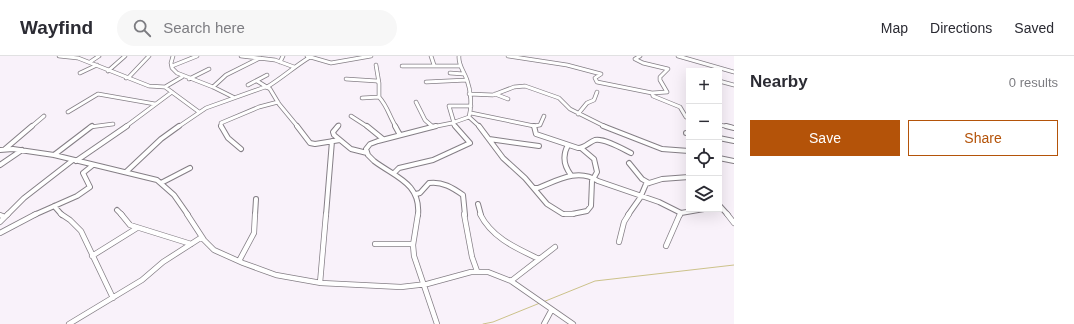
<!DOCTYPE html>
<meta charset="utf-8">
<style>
:root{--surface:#fff;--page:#f7f7f7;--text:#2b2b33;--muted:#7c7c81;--line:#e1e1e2;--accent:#b45309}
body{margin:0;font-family:Arial,sans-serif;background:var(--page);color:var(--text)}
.controls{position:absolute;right:12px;top:12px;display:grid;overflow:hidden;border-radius:0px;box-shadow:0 4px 16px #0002}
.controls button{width:36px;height:36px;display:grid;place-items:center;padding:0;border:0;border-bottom:1px solid var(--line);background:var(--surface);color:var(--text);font:20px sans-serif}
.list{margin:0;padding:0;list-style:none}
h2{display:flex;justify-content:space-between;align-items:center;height:52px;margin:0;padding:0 16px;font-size:17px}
h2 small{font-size:13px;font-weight:400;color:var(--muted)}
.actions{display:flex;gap:8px;padding:12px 16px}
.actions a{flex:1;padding:9px 0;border:1px solid var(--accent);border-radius:0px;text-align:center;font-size:14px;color:var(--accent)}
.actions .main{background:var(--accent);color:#fff}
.icon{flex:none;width:22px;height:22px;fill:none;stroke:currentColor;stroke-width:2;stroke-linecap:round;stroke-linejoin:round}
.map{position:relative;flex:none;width:734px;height:268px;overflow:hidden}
header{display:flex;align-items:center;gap:24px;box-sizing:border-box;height:56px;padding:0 20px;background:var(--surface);border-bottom:1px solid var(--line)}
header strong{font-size:19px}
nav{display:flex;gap:22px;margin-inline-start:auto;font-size:14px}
.search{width:280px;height:36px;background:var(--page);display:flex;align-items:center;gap:10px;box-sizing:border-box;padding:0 14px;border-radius:22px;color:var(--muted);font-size:15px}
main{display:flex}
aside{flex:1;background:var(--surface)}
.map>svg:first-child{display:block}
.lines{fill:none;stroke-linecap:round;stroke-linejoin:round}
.stream{stroke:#ccc28a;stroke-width:1}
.minor-far2-casing{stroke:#857f86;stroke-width:4.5}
.minor-far1-casing{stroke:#857f86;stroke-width:6}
.minor-casing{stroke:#857f86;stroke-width:6}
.minor-far2{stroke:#fff;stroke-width:3}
.minor-far1{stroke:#fff;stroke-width:4}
.minor{stroke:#fff;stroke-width:4.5}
</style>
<header>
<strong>Wayfind</strong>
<div class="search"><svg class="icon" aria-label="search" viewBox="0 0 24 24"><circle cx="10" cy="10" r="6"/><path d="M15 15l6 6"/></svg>Search here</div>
<nav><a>Map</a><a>Directions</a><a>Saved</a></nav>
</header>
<main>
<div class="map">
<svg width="734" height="268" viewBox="0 0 734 268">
<rect width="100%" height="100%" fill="#f9f2fa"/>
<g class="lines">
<path class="stream" d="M543,246L595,225L734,209
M483,268L493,266L540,247"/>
<g class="minor-far2-casing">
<path id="minor-far2" d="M59,0L78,2L149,30L165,31L199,56
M173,0L171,7L172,12L177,17L213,31L233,41
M241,0L275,4L294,11
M307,0L331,7L371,0
M431,0L434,9
M508,0L567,9L601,18L595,22L597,26L652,37
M640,0L635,3L643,7L668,13L660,21V24L667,36L652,37L653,40L680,51L686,61L689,62
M678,0L734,16
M90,6L99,0
M280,6L283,0
M376,9L379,27
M172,10L197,0
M402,10H460
M108,15L125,0
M80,17L97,9
M450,17L464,18
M126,22L129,21L149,0
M189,23L209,13
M346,23L377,25L379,27V41C388,51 389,60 396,71
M257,25L270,33L279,48L298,71
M719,25L734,29
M426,26L467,24
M248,29L267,19
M165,31L182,21
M213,31L226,19L260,2
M267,31C282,22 295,10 310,1
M469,38L493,39L514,31L525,30L559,42L570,53L606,71
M495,38L508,43
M362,42L379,41
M416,46L425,64L433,71
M68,56L98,38L155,48
M471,57L534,70V71
M578,58L587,47L594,44L597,36
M351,60L368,71
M469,61L480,71
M452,67L456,71
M454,67L449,50H471
M719,69L731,71
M534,70L540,69L544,60
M31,71L44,60
M90,71L113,68
M125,71L172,36
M178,71L206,52L265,31L269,32
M221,71V67L259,51L278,46
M337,71L339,69
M432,71L452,67L469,61C472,50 471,35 467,24C464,15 458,9 459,0"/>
</g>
<g class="minor-far1-casing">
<path id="minor-far1" d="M221,70L228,82L241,93
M297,70L310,87L315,88L340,84
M338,70L333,76L334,79L351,93L367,97
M367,70L383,83
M395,70L400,79
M479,70L503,102L525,122L547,148L563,158H572L587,155L591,150L592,125L597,116L594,103L581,92
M534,70L536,78L578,92C585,92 589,86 595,84C604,82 623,93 631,97
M603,70L662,93L689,95
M726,70L734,72
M686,77H689
M719,82L734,85
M489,83L539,90
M568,89C562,100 564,110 571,119
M5,93L32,70
M0,94L13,93L54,99L157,124L174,139L188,159
M54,99L92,70
M719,102L734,105
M76,105L127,70
M629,107L642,123L649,127
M0,109L22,94
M126,116L161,83L179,70
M394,117L399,112L433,104L470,87L455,70
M161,127L190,112
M534,132H538C558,124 578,112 598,125L659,146L681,157L704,153
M416,138L420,137L429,127C442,125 453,132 463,139L465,159
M478,148L481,159
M719,149L728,159
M54,150L62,159
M117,154L122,159
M7,159L24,142L73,104
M34,159L77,140L90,131L83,117L93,109
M255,159L256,143
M326,159L332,85
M418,159C421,127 395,121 374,105L368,99L366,93L370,88L378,85L436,70
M628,159L640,142L646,128L662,123L689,121
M680,159L681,157"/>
</g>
<g class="minor-casing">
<path id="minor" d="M61,158L70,164L81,175L113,242
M121,158L130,169L191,188
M187,158L204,184L214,194L243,207L276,219L321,227L401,231L427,228L471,216H488L511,225L573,268
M418,158L413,189L414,200L437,268
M464,158L472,201L477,215
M480,158C492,182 516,192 539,203
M565,158H573
M727,158L734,167
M0,159L5,161L8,158
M0,166L5,161
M0,177L36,158
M619,186L624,166L629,158
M375,188H413
M666,190L680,158
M92,200L137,172
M239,205L254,177L255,158
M511,225L555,191
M320,227L326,158
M69,268L142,224L163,206L202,181
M544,268L551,255"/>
</g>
<use href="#minor-far2" class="minor-far2"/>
<use href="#minor-far1" class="minor-far1"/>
<use href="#minor" class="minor"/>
</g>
</svg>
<div class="controls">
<button>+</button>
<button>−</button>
<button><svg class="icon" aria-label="locate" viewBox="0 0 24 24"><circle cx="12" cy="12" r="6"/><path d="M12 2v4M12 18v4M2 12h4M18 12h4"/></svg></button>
<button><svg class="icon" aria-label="layers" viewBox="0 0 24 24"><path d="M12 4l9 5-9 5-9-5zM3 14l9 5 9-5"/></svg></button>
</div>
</div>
<aside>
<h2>Nearby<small>0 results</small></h2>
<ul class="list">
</ul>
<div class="actions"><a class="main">Save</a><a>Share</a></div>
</aside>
</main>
